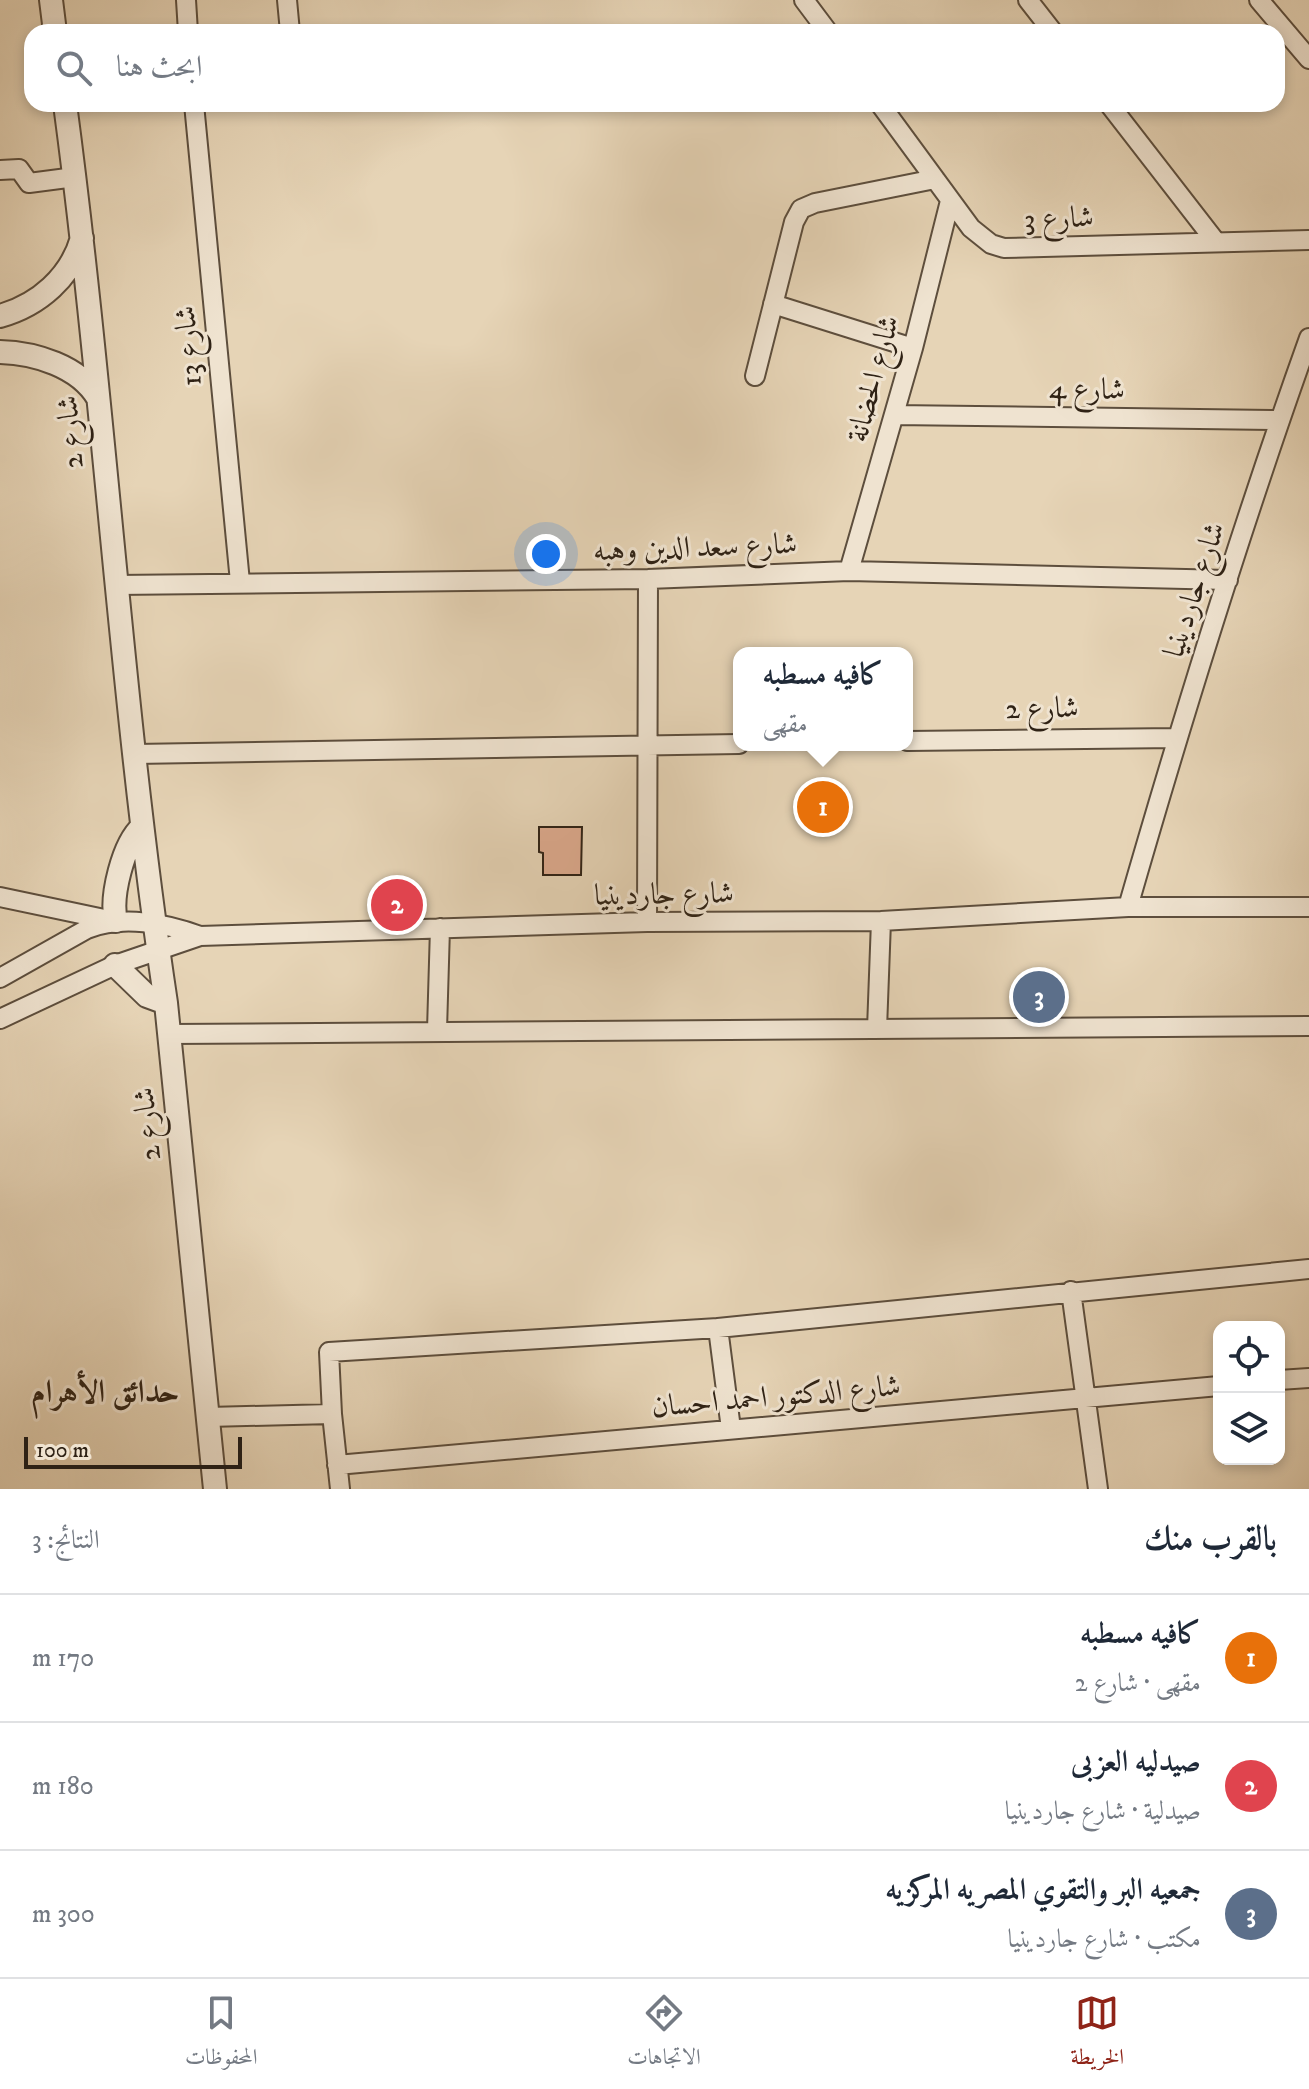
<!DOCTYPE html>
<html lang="ar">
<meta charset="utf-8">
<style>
:root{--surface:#fff;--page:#f6f6f7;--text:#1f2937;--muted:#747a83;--line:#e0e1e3;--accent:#8f2418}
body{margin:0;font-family:"IM FELL DW Pica",Amiri,serif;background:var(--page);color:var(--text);direction:rtl}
.controls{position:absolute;right:24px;bottom:24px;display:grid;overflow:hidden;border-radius:16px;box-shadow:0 4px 12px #0003}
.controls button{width:72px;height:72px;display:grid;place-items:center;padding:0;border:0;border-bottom:2px solid var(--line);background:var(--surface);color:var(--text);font:40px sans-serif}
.scale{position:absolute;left:24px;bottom:20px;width:218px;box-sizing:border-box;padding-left:8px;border:4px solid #2f2215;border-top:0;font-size:22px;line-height:28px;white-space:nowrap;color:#2f2215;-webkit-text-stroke:6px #efe3d0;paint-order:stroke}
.you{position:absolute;left:546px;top:554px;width:28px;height:28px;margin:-20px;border:6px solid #fff;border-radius:50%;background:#1a73e8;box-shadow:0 0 0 12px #1a73e833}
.badge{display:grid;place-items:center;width:52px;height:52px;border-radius:50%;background:var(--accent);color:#fff;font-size:26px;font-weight:700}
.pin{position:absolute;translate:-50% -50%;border:4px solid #fff;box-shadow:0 2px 8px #0006}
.popup{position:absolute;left:733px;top:647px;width:180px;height:104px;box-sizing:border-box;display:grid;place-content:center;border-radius:16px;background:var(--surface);filter:drop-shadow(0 2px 6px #0005);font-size:26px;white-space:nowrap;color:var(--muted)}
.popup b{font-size:30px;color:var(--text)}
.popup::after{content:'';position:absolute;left:50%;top:100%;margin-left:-16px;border:16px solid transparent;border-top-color:var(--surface)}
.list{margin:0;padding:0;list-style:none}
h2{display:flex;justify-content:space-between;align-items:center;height:104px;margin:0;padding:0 32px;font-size:34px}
h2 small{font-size:26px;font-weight:400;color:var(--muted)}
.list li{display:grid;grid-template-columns:52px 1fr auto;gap:24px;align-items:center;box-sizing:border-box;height:128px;padding:0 32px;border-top:2px solid var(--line)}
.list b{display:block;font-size:30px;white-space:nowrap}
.list p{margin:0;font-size:26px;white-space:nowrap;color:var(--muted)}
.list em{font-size:26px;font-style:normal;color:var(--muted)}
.icon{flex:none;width:44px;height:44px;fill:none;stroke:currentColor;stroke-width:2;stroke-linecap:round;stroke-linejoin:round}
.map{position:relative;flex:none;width:1309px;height:1489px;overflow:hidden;direction:ltr}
.search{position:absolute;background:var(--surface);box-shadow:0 4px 12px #0003;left:24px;right:24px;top:24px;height:88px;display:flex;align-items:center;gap:20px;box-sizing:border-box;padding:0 28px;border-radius:24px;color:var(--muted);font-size:30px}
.sheet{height:488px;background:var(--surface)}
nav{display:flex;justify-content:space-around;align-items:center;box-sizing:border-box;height:112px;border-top:2px solid var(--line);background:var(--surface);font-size:22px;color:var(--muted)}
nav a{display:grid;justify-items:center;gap:4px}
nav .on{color:var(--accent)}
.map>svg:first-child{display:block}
.building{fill:#ddaa8e;stroke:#2f2215;stroke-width:2}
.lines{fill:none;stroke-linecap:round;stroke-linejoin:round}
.minor-casing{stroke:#5d4e3d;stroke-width:22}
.tertiary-casing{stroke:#5d4e3d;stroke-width:26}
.minor{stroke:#efe3d0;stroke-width:18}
.tertiary{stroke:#efe3d0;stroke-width:22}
.labels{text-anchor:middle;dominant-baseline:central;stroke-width:6;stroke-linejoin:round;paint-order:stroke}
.street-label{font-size:30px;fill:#2f2215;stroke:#efe3d0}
.neighbourhood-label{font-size:32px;font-weight:bold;fill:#2f2215;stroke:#efe3d0}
</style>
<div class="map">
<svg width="1309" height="1489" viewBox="0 0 1309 1489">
<rect width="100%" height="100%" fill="#e6d4b6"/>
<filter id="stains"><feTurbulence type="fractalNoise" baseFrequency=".0025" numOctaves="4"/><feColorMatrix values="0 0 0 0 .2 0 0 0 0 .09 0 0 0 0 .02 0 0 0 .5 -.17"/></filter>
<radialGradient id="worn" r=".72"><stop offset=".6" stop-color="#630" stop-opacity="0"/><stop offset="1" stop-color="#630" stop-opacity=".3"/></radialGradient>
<path class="building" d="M539,827H582L581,875H543V853L539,852Z"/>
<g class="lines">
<g class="minor-casing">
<path id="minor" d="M186,0L188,32
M287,0L290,32
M804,0L828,32
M1028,0L1053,32
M1259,0L1309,59
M194,104L240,582
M880,104L971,228L991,244L1004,248L1309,240
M1109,104L1216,242
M0,170L19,169L29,183L75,177
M773,304L913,348
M755,376L794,222L801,209L815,203L935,179
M894,415L1279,420
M849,571L913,348L950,201
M116,585L648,579L849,571L1228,580
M907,741L1177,738
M135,754L739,744
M0,897L109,920
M1128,907C1183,716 1242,525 1309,338
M647,922L648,579
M0,978L87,929C122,915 166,923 200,936
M0,1019L115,965L200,936L647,922L881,921L1128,907H1309
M877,1029L881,921
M437,1030L440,928
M169,1034L1309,1026
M1071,1291L1098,1489
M718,1328L731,1429
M1279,1380L1309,1378
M208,1417L332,1414
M337,1465L1219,1386
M340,1489L332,1414L329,1352L718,1328L1309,1269"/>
</g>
<g class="tertiary-casing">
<path id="tertiary" d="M51,0L55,32
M65,104C105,403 121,705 166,1003L215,1489
M0,316C39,305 71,277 82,238
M0,352C35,353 79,366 98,398
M116,921C110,897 123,844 142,827
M115,965L147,996L166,1003"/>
</g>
<use href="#minor" class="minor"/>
<use href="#tertiary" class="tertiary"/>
</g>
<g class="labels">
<g class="street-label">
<text transform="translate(1059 219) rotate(-2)">شارع 3</text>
<text transform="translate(189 346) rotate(-95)">شارع 13</text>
<text transform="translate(874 379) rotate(-75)">شارع الحضانة</text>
<text transform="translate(1087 390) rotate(1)">شارع 4</text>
<text transform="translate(71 432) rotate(-95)">شارع 2</text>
<text transform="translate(695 548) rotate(-2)">شارع سعد الدين وهبه</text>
<text transform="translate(1195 590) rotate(-72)">شارع جاردينيا</text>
<text transform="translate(1042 709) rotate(-1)">شارع 2</text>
<text transform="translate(664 895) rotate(-1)">شارع جاردينيا</text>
<text transform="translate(148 1124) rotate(-96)">شارع 2</text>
<text transform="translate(776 1397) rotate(-5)">شارع الدكتور احمد احسان</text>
</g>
<g class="neighbourhood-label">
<text x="105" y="1393">حدائق الأهرام</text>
</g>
</g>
<rect width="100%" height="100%" filter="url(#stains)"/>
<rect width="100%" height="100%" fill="url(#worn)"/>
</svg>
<div class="controls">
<button><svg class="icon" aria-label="locate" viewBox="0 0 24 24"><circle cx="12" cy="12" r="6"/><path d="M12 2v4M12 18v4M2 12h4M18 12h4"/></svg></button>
<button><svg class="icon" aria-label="layers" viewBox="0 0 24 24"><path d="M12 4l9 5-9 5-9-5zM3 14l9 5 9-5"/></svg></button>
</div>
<div class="scale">100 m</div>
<div class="you"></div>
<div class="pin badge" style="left:823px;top:807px;background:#e8710a">1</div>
<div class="popup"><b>كافيه مسطبه</b>مقهى</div>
<div class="pin badge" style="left:397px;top:905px;background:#e0444e">2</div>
<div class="pin badge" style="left:1039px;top:997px;background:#5c6f8a">3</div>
<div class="search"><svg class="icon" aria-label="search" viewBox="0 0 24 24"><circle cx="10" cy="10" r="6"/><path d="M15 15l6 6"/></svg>ابحث هنا</div>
</div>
<section class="sheet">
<h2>بالقرب منك<small>النتائج: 3</small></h2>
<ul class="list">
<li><span class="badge" style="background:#e8710a">1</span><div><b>كافيه مسطبه</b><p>مقهى · شارع 2</p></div><em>170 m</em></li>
<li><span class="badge" style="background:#e0444e">2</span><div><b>صيدليه العزبى</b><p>صيدلية · شارع جاردينيا</p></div><em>180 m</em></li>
<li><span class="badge" style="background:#5c6f8a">3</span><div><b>جمعيه البر والتقوي المصريه المركزيه</b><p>مكتب · شارع جاردينيا</p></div><em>300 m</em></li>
</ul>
</section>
<nav>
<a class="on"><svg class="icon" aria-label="map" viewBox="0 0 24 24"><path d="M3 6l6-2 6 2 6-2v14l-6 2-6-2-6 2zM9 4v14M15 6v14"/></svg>الخريطة</a>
<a><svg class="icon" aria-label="directions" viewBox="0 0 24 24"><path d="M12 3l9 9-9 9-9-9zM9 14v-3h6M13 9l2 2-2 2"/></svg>الاتجاهات</a>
<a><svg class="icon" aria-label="saved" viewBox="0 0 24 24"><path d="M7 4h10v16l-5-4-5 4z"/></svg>المحفوظات</a>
</nav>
